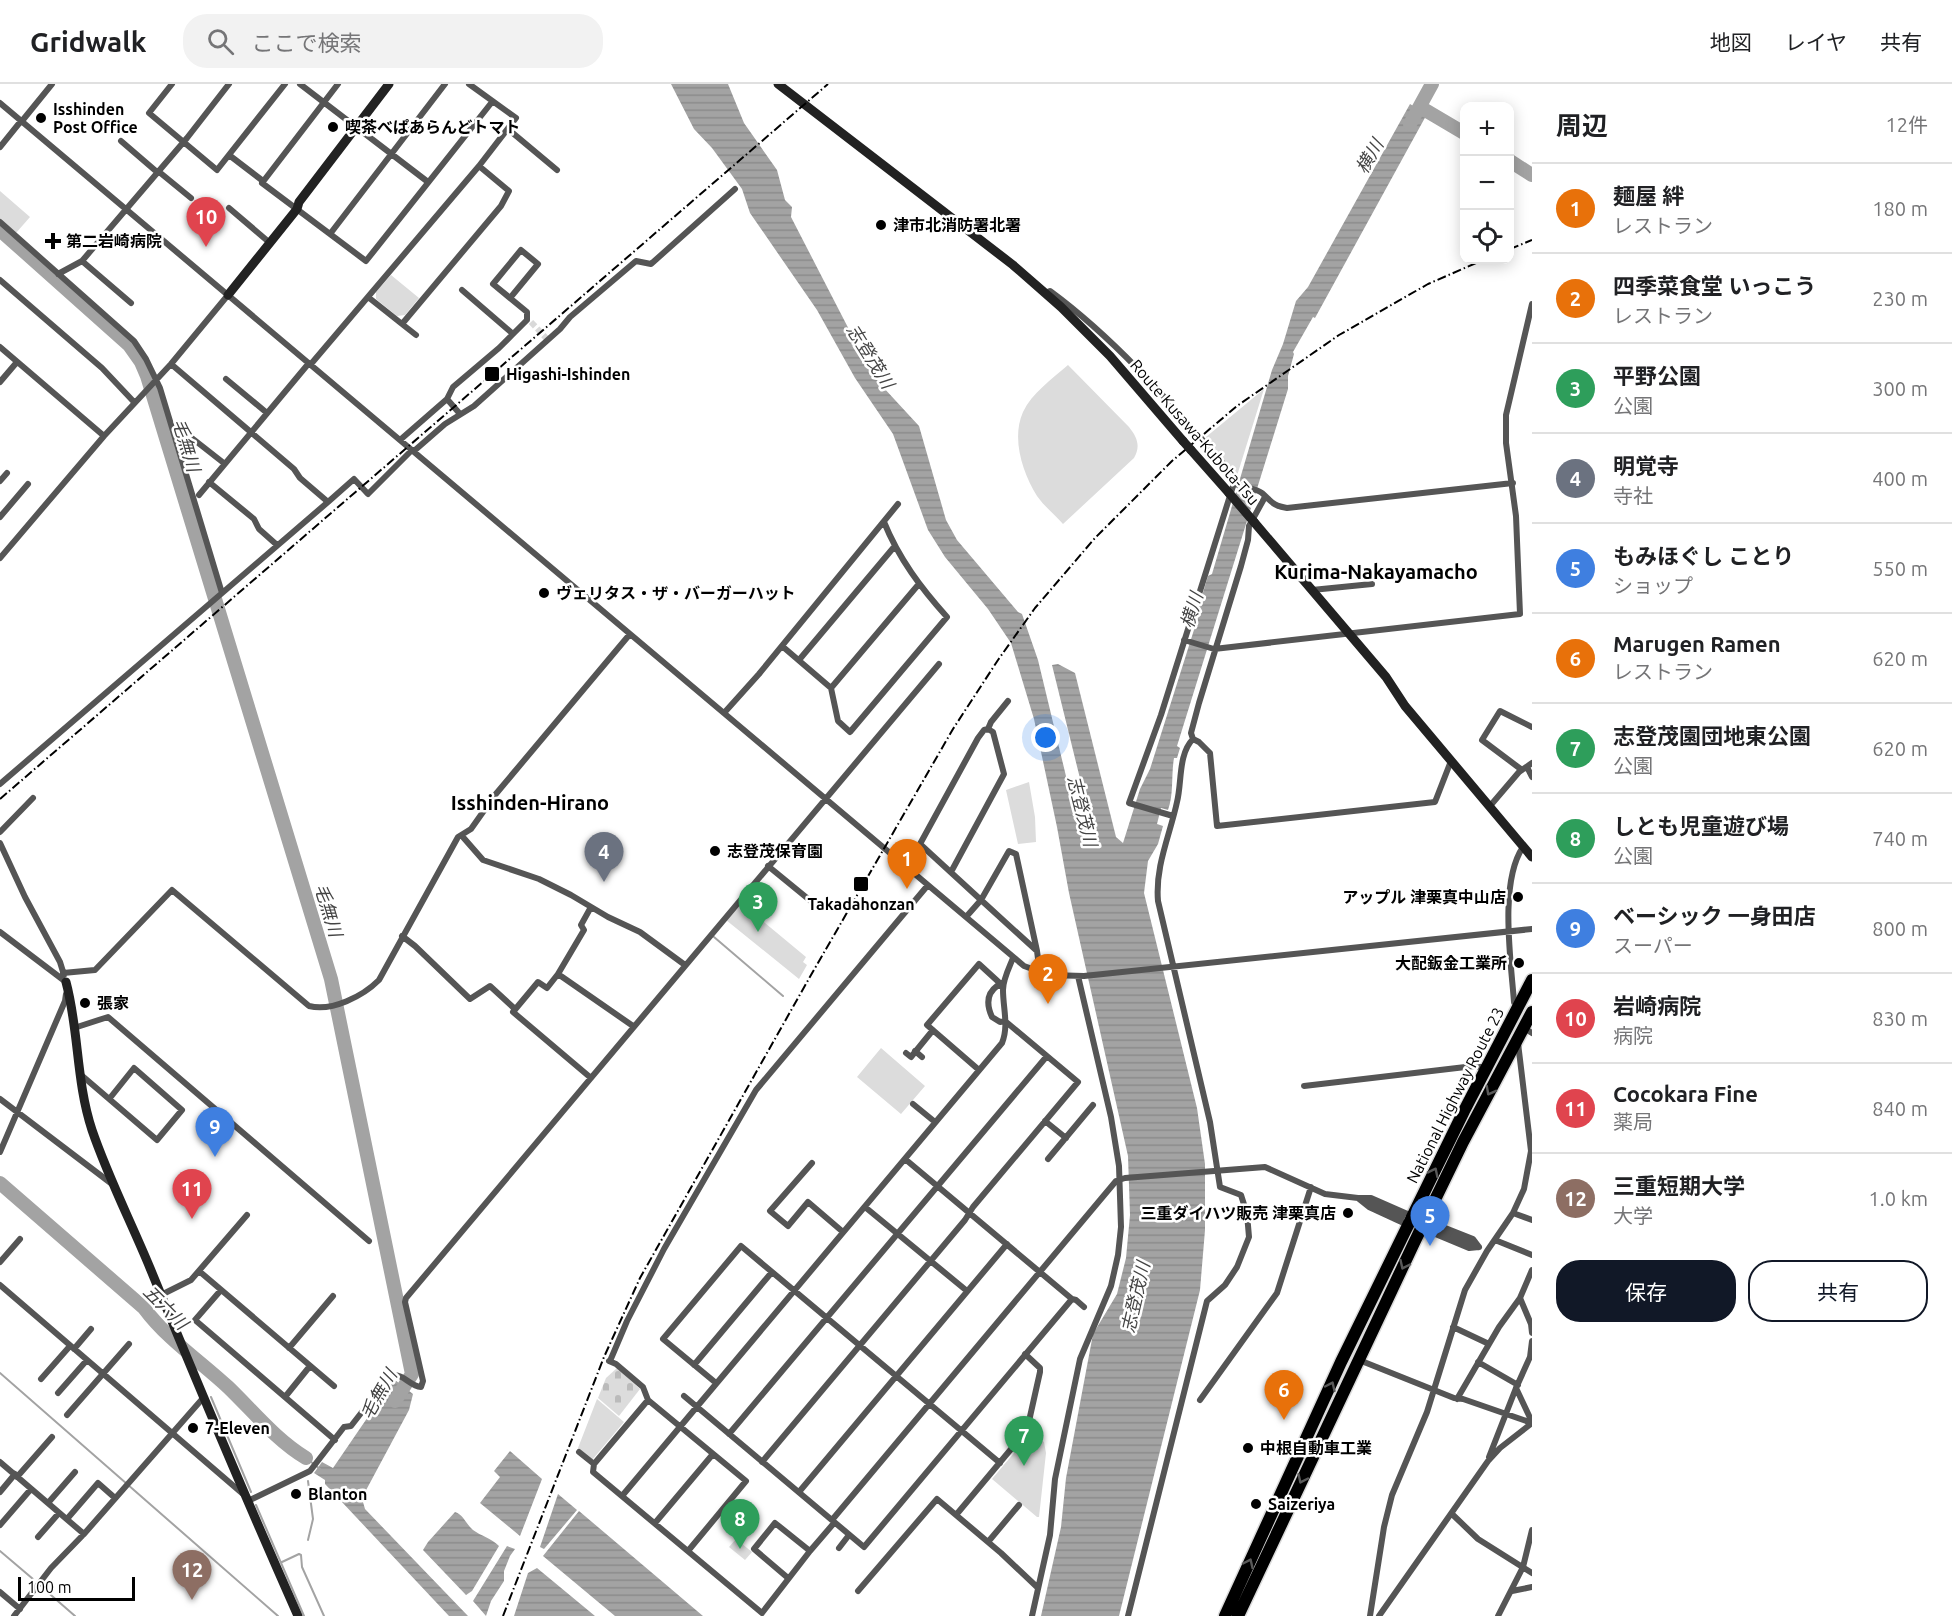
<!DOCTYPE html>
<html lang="ja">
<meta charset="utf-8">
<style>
:root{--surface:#fff;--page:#f2f2f2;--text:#202124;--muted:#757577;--line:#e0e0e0;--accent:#111827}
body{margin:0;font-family:Ubuntu,"Noto Sans JP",sans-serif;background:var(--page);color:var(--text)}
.controls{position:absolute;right:18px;top:18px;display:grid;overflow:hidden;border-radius:12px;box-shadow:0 3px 15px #0003}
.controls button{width:54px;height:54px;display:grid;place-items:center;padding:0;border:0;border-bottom:2px solid var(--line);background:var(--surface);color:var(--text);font:30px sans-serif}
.scale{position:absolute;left:18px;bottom:15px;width:117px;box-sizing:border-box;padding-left:6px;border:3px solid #000;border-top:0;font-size:16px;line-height:21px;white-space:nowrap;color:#000;-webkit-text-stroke:4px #fff;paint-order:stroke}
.you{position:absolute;left:1046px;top:654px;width:21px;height:21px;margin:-15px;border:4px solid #fff;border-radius:50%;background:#1a73e8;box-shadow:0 0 0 9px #1a73e833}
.badge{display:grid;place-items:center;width:39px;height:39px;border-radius:50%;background:var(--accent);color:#fff;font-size:20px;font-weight:700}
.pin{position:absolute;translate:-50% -50px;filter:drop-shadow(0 2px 3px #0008)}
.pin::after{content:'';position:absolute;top:32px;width:21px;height:18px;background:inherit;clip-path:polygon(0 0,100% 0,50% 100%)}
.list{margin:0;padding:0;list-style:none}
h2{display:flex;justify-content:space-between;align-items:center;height:78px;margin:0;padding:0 24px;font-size:26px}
h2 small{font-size:20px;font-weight:400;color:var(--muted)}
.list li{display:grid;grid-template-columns:39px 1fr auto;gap:18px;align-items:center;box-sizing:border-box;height:90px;padding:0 24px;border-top:2px solid var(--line)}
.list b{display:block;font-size:22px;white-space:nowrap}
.list p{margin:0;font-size:20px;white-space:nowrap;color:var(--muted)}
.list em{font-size:20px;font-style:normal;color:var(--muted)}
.actions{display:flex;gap:12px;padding:18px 24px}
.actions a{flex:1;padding:14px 0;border:2px solid var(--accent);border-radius:24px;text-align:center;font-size:21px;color:var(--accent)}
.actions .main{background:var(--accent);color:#fff}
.icon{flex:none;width:33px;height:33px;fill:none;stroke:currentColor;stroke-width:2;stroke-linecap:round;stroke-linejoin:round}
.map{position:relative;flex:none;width:1532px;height:1532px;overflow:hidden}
header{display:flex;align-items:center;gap:36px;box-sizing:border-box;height:84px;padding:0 30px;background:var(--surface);border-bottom:2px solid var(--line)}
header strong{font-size:28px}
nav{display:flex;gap:33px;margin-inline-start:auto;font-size:21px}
.search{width:420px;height:54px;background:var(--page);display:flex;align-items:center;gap:15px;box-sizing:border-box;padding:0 21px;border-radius:24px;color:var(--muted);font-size:22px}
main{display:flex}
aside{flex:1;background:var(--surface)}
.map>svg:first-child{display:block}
.green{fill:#dcdcdc}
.cemetery{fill:url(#cemetery-stones)}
.water{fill:url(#water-rules)}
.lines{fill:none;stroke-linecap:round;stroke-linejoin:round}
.stream{stroke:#a3a3a3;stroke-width:2}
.river{stroke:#a3a3a3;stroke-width:14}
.street-tunnel{stroke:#d9d9d9;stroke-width:6;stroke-dasharray:6 3;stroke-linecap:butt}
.highway-casing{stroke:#dbdbdb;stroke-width:15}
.street{stroke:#555;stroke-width:6}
.secondary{stroke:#222;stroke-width:9}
.highway{stroke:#000;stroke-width:12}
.rail{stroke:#000;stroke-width:2;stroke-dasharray:9 3 1.5 3;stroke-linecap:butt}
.secondary-bridge{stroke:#222;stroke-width:9}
.oneway{stroke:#595959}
.poi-dot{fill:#000;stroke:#fff;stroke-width:2}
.labels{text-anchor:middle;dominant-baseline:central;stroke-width:5;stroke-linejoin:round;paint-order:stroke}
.poi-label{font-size:16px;font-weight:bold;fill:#000;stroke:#fff;text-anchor:start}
.street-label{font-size:16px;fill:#000;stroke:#fff}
.water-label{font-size:18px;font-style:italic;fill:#444;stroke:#fff}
.quarter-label{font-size:20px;font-weight:bold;fill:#000;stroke:#fff}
</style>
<header>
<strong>Gridwalk</strong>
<div class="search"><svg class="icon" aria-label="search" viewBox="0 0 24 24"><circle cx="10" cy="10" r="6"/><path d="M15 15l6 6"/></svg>ここで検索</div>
<nav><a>地図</a><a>レイヤ</a><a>共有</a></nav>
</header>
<main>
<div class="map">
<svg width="1532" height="1532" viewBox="0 0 1532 1532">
<defs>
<pattern id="cemetery-stones" width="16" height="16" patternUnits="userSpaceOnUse" patternTransform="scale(1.5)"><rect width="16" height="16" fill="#dcdcdc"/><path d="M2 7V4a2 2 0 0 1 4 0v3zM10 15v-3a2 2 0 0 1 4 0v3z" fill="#bbb"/></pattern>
<pattern id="water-rules" width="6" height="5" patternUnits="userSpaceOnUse" patternTransform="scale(1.5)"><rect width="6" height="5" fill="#a3a3a3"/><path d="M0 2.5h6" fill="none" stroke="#8b8b8b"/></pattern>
</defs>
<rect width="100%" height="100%" fill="#fff"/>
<path class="green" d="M0,107L30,133L16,149L0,135Z
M391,191L419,214L405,231L397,232L376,215V208Z
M1068,281L1129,343C1137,353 1141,362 1134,374L1063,440C1055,431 1044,422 1037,412C1023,389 1011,355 1023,328C1032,309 1052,295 1068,281Z
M1264,305L1236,395L1206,353Z
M1029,698L1035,733L1036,758L1018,760L1006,706Z
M741,819L806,873L803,878L807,881L799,895L726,836Z
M881,964L925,1002L901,1030L857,993Z
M597,1315L624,1338L592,1376L578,1364Z
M1031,1349L1044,1358L1046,1369L1039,1433H1037L992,1395Z
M736,1455L752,1468L745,1476L729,1463Z"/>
<path class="cemetery" d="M617,1284L640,1305L619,1332L598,1314L606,1294Z"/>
<path class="water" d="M671,0H728L744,39L777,86L785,116L792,123L791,133L857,261L883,303L919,342L946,436L957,456L1018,528L1022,530L1038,576L1078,742L1091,739L1052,581L1058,580L1075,589L1116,753L1123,759L1140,705L1150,685L1199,530L1198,525L1208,492L1212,490L1272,286L1283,260L1296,217L1308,203L1410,20L1427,30L1315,234L1313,233L1293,268L1294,270L1288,292V305L1177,662L1180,664L1177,674H1174C1171,691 1174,710 1168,726L1161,724L1157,740L1163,742L1158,760L1148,777L1144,809L1197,1024L1205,1080V1146L1200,1206L1119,1532H1041L1061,1443L1066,1394L1093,1250L1117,1210L1126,1174L1130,1131L1128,1072L1069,809L1057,743L1034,635L1011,559L988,525L945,473L928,446L893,350L855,294L817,226L750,129L742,105L712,64L694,45Z
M395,1296L413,1310L409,1326L364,1410L363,1418L365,1425L468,1532H449L325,1400V1396L314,1389L322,1378L333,1384L387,1305L388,1300Z
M510,1367L542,1395L520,1452L480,1419L500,1393L494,1387Z
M558,1410L577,1426L544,1465L540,1463Z
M579,1427L703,1532H615L543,1472Z
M455,1428C464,1431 465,1439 473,1446C481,1452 491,1454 499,1462L472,1507L466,1511L423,1466L428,1458Z
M507,1462L515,1465L510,1472L504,1487V1497L491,1517L486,1532L473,1517Z
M537,1484L595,1532H514L528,1489Z"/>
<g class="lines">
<path class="stream" d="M714,853L783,912
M0,1289L278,1532
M211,1313L251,1408
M306,1374L320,1385
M256,1421L304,1532
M308,1456L313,1435L308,1397
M0,1467L33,1495
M282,1478L299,1470L301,1471L302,1483L324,1532
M44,1505L75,1532"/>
<path class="river" d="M1420,23L1464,49
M1410,40L1432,0
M1510,77L1532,91
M0,146L129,261L141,278L147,292L331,895L412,1290L395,1317
M0,1099L144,1224C167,1255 200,1277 228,1303C253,1327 276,1356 306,1374"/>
<path class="street-tunnel" d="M531,238L548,256"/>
<g class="highway-casing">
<path id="highway" d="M1225,1532L1341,1278L1464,1027L1532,896
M1238,1532L1414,1159L1463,1058L1532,928"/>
</g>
<path class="street" d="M172,0L149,29L217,86L285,0
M300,0L428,98
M338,0L262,99L366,177L492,18
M0,19L1024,882L1049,891L1084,892L1532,845
M22,37L52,0
M508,45L557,86
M121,57L157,88
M0,63L21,37
M229,71L263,97
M158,87L191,114
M229,124L270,159
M0,138L134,257L146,275L160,304L222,509
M330,150L445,0
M82,177L131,219
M58,190L82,177L187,54L229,0
M0,196L102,284L134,318
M1045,209L1050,207C1118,257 1172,321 1227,384L1234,399C1242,403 1256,404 1262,409C1272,418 1273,422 1287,424L1513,399
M368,213L402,240L501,122L509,107L479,82
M510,214L538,180L521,166L493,200L527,228V236L513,250
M402,240L416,251
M0,263L104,352
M171,280L294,385L300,394L328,418L354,395L368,410L412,366
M311,280L479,82L516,34L469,0
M226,295L267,329
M0,298L17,278
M447,315L460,330
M188,351L225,380
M400,356L447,315L453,303L499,264L513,250L462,206
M414,367L445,340L474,322L560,245L570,233L636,177L651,180L735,105
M0,397L7,389
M209,398L254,435L259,445L277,461
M199,411L309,279
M0,433L28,400
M0,474L104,352L171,280L228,211
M1312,506L1372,500
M1184,556L1214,565L1520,530L1516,432L1506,359V331L1532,220
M782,562L831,604L918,501
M799,576L894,463
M831,604L838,637L850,648L947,533C921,504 899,475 884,438
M724,629L759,590L898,420
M988,645L991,638L1008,617
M1193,655L1191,649L1199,619L1241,482L1248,456L1249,442L1265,413
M1527,683L1532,693
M1522,686L1482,656L1500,627L1532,643
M0,700L328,418
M1490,722L1519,688L1532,679
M1173,732L1129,719L1161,631L1234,399
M0,748L33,714
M462,752L483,776L539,795L571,811L608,833L640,848L685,881
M0,759L25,813L60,878L64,891
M1009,767L1016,770L1037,867L981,816Z
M768,782L812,818
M951,788L1004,690L993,648L988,645L984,646L978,654L920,760L981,816L966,833
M0,848L66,898
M402,852L415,862L470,915L490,902L515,925
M1037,867L1040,889
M63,889L95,886L172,806L309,922C332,928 363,912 379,896L458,753L471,745L495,711L630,550
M558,890L584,846L581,841L591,823
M1514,918C1511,877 1499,798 1523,763
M74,944L108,933L369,1157
M1524,944L1532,949
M915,967L922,973
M906,969L911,973L933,946
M979,986L927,941L979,880L1003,902
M80,990L157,1056L182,1026L134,984L110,1014
M591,994L513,928L538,898L547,904L558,890L633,942
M1304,1002L1474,982L1487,984
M0,1015L112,1100
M913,1020L935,1038
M1045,1037L1066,1054
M0,1068L65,917L66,910
M905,1075L1072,1215L1076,1216L1084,1223
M1048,1075L1093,1021
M812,1079L770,1127L788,1142L808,1118L843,1148
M1359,1115L1369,1123L1408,1141
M1365,1116L1402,1133
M865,1123L967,1207
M1513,1129L1532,1136
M1425,1136L1473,1155L1479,1163
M1421,1144L1469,1164L1479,1163
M1432,1144L1476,1162
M1495,1156L1532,1171
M0,1178L20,1155
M199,1187L334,1302
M0,1201L243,1410
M221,1206L195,1236L335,1356
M161,1211L191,1196L247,1131
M1520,1214L1531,1240L1532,1249
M1453,1243L1489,1260
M289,1264L333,1212
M74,1265L91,1245
M1359,1276L1454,1314L1463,1315L1532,1339
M609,1277L616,1280L643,1303L648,1316L746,1397L688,1467
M610,1277L627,1237L664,1165L756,1006L928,801
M1478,1278L1518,1301
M694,1281L772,1188
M41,1295L70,1262
M716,1299L663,1255L741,1162L1000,1379
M1516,1304L1532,1338
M58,1309L87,1276
M684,1312L864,1463L1072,1215
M285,1313L310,1282
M1457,1315L1499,1243L1520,1214L1532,1186
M648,1316L594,1380L593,1388L762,1529L810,1467L834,1439
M1200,1316L1277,1209L1311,1103
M67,1331L129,1260
M729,1350L1047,972
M579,1368L594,1380
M1489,1373L1516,1304L1530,1273L1532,1257
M0,1378L84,1450
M762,1378L965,1136L973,1123L1078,998L1005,937L1000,938L992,933C987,922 986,910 997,902H1003
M17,1393L52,1353
M0,1408L15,1390
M799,1408L1007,1160
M622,1412L1002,959C1009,942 1003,924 1003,906C1003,895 1009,884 1013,874
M248,1417L310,1387L344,1343L351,1342L390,1292C403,1288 409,1302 421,1303L423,1297L405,1218L406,1214L939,580
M48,1419L75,1388
M1452,1430L1478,1455L1532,1489
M956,1431L1027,1346L1040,1288V1284L1025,1270
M67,1435L98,1399L115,1414
M832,1436L1116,1097L1125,1094L1265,1083L1325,1110L1358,1114H1371L1412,1132
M655,1439L713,1370
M0,1441L31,1405
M38,1453L59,1429
M988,1458L1019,1421
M839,1464L849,1451
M788,1494L754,1465L775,1439L810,1467
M858,1507L937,1415L1001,1469L1037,1503
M1512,1507L1532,1503
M0,1508L20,1525
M14,1532L51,1484L84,1450L204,1313
M1032,1532L1050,1451L1055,1395L1080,1275L1111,1202L1118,1171L1121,1143L1119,1082L1111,1033L1078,892
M1128,1532L1207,1217L1225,1201L1237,1183L1249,1153L1247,1130L1241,1111L1220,1103L1210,1038L1158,817C1155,782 1170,751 1177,718C1182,699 1178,670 1193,655L1199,658L1210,669L1217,742L1435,718L1451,677
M1370,1532L1384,1443L1392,1411L1427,1328L1465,1206L1487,1167L1513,1129L1524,1105L1531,1067L1518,959
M1379,1532L1488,1377L1500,1364L1532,1339
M1498,1532L1523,1483L1532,1446"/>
<path class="secondary" d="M778,0L1013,181L1061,223L1110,272L1183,357
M228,211L297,125L299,118L389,0
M1191,366L1229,409
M1254,438L1386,593L1405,622L1532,773
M66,898C79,946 76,998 92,1046C108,1093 131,1138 150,1184C198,1301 247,1417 298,1532"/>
<use href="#highway" class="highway"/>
<path class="rail" d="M1510,165L1532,156
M0,715L828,0
M503,1532L604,1273L640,1194L811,891L953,645L998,576L1035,524L1095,454L1172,377L1237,322L1339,251L1428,200L1483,176"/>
<path class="secondary-bridge" d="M1183,357L1191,366
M1229,409L1254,438"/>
</g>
<defs><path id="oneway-chevron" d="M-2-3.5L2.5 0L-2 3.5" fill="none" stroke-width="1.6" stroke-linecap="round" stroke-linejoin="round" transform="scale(1.5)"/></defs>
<g class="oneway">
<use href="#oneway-chevron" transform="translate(1490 1007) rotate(118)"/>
<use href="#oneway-chevron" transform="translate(1434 1088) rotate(-64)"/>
<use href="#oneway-chevron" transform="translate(1404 1181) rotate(115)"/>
<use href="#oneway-chevron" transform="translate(1331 1302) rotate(-65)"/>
<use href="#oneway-chevron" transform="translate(1302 1395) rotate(115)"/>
<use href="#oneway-chevron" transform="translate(1249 1479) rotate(-65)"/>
</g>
<g class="poi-dot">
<circle cx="41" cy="34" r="6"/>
<circle cx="333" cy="43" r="6"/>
<circle cx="881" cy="141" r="6"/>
<path d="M50 148h6v6h6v6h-6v6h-6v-6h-6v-6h6z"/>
<rect x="484" y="282" width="16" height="16" rx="3"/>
<circle cx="544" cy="509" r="6"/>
<circle cx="715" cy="767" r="6"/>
<rect x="853" y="792" width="16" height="16" rx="3"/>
<circle cx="1518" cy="813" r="6"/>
<circle cx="1519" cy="879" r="6"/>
<circle cx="85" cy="919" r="6"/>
<circle cx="1348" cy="1129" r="6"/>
<circle cx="193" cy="1344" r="6"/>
<circle cx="1248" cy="1364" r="6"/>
<circle cx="296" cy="1410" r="6"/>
<circle cx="1256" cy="1420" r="6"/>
</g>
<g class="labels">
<g class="poi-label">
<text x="53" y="25">Isshinden<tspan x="53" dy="18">Post Office</tspan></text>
<text x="345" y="43">喫茶べぱあらんどトマト</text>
<text x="893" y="141">津市北消防署北署</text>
<text x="66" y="157">第二岩崎病院</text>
<text x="506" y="290">Higashi-Ishinden</text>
<text x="556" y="509">ヴェリタス・ザ・バーガーハット</text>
<text x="727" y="767">志登茂保育園</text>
<text x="1506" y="813" text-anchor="end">アップル 津栗真中山店</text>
<text x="861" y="820" text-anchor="middle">Takadahonzan</text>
<text x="1507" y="879" text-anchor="end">大配鈑金工業所</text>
<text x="97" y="919">張家</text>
<text x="1336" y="1129" text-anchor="end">三重ダイハツ販売 津栗真店</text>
<text x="205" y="1344">7-Eleven</text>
<text x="1260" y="1364">中根自動車工業</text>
<text x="308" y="1410">Blanton</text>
<text x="1268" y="1420">Saizeriya</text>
</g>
<g class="street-label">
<text transform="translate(1195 348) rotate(49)">Route Kusawa-Kubota-Tsu</text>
<text transform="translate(1455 1011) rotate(-63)">National Highway Route 23</text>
</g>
<g class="water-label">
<text transform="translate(1369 72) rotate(-60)">横川</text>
<text transform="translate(871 272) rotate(58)">志登茂川</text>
<text transform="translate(187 361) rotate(73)">毛無川</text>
<text transform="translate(1191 526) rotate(-73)">横川</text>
<text transform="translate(1083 727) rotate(76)">志登茂川</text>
<text transform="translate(329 826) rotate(73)">毛無川</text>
<text transform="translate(1135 1213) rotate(-77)">志登茂川</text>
<text transform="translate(166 1223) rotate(45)">五六川</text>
<text transform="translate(378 1310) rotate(-60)">毛無川</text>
</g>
<g class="quarter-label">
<text x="1376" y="487">Kurima-Nakayamacho</text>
<text x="530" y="718">Isshinden-Hirano</text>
</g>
</g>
</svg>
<div class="controls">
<button>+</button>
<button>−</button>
<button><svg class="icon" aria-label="locate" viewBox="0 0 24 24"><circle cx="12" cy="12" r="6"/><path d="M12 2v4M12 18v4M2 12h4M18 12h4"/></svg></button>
</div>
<div class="scale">100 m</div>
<div class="you"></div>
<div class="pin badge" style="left:907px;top:805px;background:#e8710a">1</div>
<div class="pin badge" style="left:1048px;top:920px;background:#e8710a">2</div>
<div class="pin badge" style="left:758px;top:848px;background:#2e9e5b">3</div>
<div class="pin badge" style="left:604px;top:798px;background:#6b7280">4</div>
<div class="pin badge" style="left:1430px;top:1162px;background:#3f7fe0">5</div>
<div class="pin badge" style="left:1284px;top:1336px;background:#e8710a">6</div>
<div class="pin badge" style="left:1024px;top:1382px;background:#2e9e5b">7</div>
<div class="pin badge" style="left:740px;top:1465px;background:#2e9e5b">8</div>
<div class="pin badge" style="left:215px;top:1073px;background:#3f7fe0">9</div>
<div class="pin badge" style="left:206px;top:163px;background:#e0444e">10</div>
<div class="pin badge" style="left:192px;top:1135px;background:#e0444e">11</div>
<div class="pin badge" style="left:192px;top:1516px;background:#8d6e63">12</div>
</div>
<aside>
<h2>周辺<small>12件</small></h2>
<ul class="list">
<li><span class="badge" style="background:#e8710a">1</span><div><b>麺屋 絆</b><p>レストラン</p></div><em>180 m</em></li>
<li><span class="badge" style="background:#e8710a">2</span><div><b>四季菜食堂 いっこう</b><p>レストラン</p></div><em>230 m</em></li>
<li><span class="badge" style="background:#2e9e5b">3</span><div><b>平野公園</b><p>公園</p></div><em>300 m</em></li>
<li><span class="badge" style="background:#6b7280">4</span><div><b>明覚寺</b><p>寺社</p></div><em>400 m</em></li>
<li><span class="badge" style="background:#3f7fe0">5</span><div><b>もみほぐし ことり</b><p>ショップ</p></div><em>550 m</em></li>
<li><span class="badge" style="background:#e8710a">6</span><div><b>Marugen Ramen</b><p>レストラン</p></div><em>620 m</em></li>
<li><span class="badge" style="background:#2e9e5b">7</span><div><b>志登茂園団地東公園</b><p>公園</p></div><em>620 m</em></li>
<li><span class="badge" style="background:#2e9e5b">8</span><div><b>しとも児童遊び場</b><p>公園</p></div><em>740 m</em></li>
<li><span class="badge" style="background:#3f7fe0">9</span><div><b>ベーシック 一身田店</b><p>スーパー</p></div><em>800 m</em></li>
<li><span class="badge" style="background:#e0444e">10</span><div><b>岩崎病院</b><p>病院</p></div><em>830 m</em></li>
<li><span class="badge" style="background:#e0444e">11</span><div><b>Cocokara Fine</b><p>薬局</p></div><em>840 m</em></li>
<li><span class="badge" style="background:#8d6e63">12</span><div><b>三重短期大学</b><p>大学</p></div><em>1.0 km</em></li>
</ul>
<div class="actions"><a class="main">保存</a><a>共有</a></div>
</aside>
</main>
